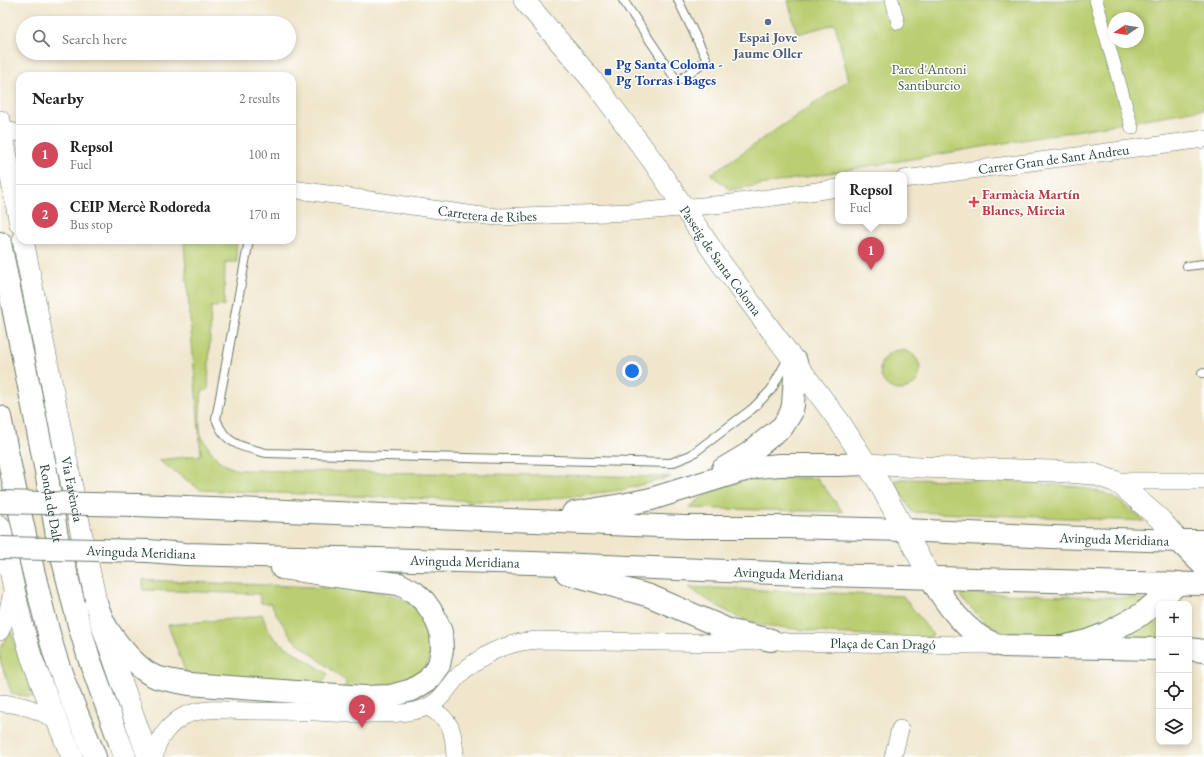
<!DOCTYPE html>
<meta charset="utf-8">
<style>
:root{--surface:#fff;--page:#f6f6f6;--text:#222;--muted:#767676;--line:#e0e0e0;--accent:#d1495b}
body{margin:0;font-family:"EB Garamond",serif;background:var(--page);color:var(--text)}
.controls{position:absolute;right:12px;bottom:12px;display:grid;overflow:hidden;border-radius:8px;box-shadow:0 2px 6px #0003}
.controls button{width:36px;height:36px;display:grid;place-items:center;padding:0;border:0;border-bottom:1px solid var(--line);background:var(--surface);color:var(--text);font:20px sans-serif}
.compass{position:absolute;left:1108px;top:12px;width:36px;height:36px;border-radius:50%;background:var(--surface);box-shadow:0 2px 6px #0003;rotate:258deg}
.you{position:absolute;left:632px;top:371px;width:14px;height:14px;margin:-10px;border:3px solid #fff;border-radius:50%;background:#1a73e8;box-shadow:0 0 0 6px #1a73e833}
.badge{display:grid;place-items:center;width:26px;height:26px;border-radius:50%;background:var(--accent);color:#fff;font-size:13px;font-weight:700}
.pin{position:absolute;translate:-50% -33px;filter:drop-shadow(0 1px 2px #0008)}
.pin::after{content:'';position:absolute;top:21px;width:14px;height:12px;background:inherit;clip-path:polygon(0 0,100% 0,50% 100%)}
.popup{position:absolute;left:835px;top:172px;width:72px;height:52px;box-sizing:border-box;display:grid;place-content:center;border-radius:8px;background:var(--surface);filter:drop-shadow(0 1px 3px #0005);font-size:13px;white-space:nowrap;color:var(--muted)}
.popup b{font-size:15px;color:var(--text)}
.popup::after{content:'';position:absolute;left:50%;top:100%;margin-left:-8px;border:8px solid transparent;border-top-color:var(--surface)}
.list{margin:0;padding:0;list-style:none}
h2{display:flex;justify-content:space-between;align-items:center;height:52px;margin:0;padding:0 16px;font-size:17px}
h2 small{font-size:13px;font-weight:400;color:var(--muted)}
.list li{display:grid;grid-template-columns:26px 1fr auto;gap:12px;align-items:center;box-sizing:border-box;height:60px;padding:0 16px;border-top:1px solid var(--line)}
.list b{display:block;font-size:15px;white-space:nowrap}
.list p{margin:0;font-size:13px;white-space:nowrap;color:var(--muted)}
.list em{font-size:13px;font-style:normal;color:var(--muted)}
.icon{flex:none;width:22px;height:22px;fill:none;stroke:currentColor;stroke-width:2;stroke-linecap:round;stroke-linejoin:round}
.map{position:relative;flex:none;width:1204px;height:757px;overflow:hidden}
.search{position:absolute;background:var(--surface);box-shadow:0 2px 6px #0003;left:16px;top:16px;width:280px;height:44px;display:flex;align-items:center;gap:10px;box-sizing:border-box;padding:0 14px;border-radius:22px;color:var(--muted);font-size:15px}
.panel{position:absolute;background:var(--surface);box-shadow:0 2px 6px #0003;left:16px;top:72px;width:280px;height:172px;border-radius:12px}
.map>svg:first-child{display:block}
.green{fill:#bace71;stroke:#6c8652;fill-rule:evenodd}
.lines{fill:none;stroke-linecap:round;stroke-linejoin:round}
.service-casing{stroke:#687869;stroke-width:10}
.pedestrian-casing{stroke:#687869;stroke-width:14}
.minor-casing{stroke:#687869;stroke-width:18}
.tertiary-casing{stroke:#687869;stroke-width:22}
.secondary-casing{stroke:#687869;stroke-width:24}
.primary-casing{stroke:#687869;stroke-width:24}
.trunk-casing{stroke:#687869;stroke-width:24}
.service{stroke:#fff;stroke-width:8}
.pedestrian{stroke:#fff;stroke-width:13}
.minor{stroke:#fff;stroke-width:17}
.tertiary{stroke:#fff;stroke-width:21}
.secondary{stroke:#fff;stroke-width:22}
.primary{stroke:#fff;stroke-width:22}
.trunk{stroke:#fff;stroke-width:22}
.primary-bridge-casing{stroke:#687869;stroke-width:24;stroke-linecap:butt}
.primary-bridge{stroke:#fff;stroke-width:22}
.service-dot{fill:#5c6f8a;stroke:#fff;stroke-width:1.5}
.transit-dot{fill:#1a4fb4;stroke:#fff;stroke-width:1.5}
.health-dot{fill:#e0444e;stroke:#fff;stroke-width:1.5}
.labels{text-anchor:middle;dominant-baseline:central;stroke-width:3;stroke-linejoin:round;paint-order:stroke}
.service-label{font-size:14px;font-weight:bold;fill:#4e5e75;stroke:#fff}
.transit-label{font-size:14px;font-weight:bold;fill:#164399;stroke:#fff;text-anchor:start}
.park-label{font-size:14px;fill:#466143;stroke:#fff}
.street-label{font-size:14px;fill:#1f3d34;stroke:#fff}
.health-label{font-size:14px;font-weight:bold;fill:#be3a42;stroke:#fff;text-anchor:start}
</style>
<div class="map">
<svg width="1204" height="757" viewBox="0 0 1204 757">
<rect width="100%" height="100%" fill="#fff"/>
<filter id="ink" filterUnits="userSpaceOnUse"><feTurbulence type="fractalNoise" baseFrequency=".025" numOctaves="2"/><feDisplacementMap in="SourceGraphic" scale="8" xChannelSelector="R" yChannelSelector="G"/><feConvolveMatrix kernelMatrix="1 2 1 2 8 2 1 2 1" color-interpolation-filters="sRGB"/></filter>
<filter id="wash" filterUnits="userSpaceOnUse"><feTurbulence type="fractalNoise" baseFrequency=".012" numOctaves="4" result="noise"/><feDisplacementMap in="SourceGraphic" scale="16" xChannelSelector="R" yChannelSelector="G"/><feGaussianBlur stdDeviation="0.9" result="paint"/><feColorMatrix in="noise" values="0 0 0 0 0 0 0 0 0 0 0 0 0 0 0 0 0 1.4 0 .05"/><feComposite in="paint" operator="in"/></filter>
<g filter="url(#wash)">
<rect width="100%" height="100%" fill="#f0e6cc"/>
<path class="green" d="M788,0H1204V109L730,190L711,174L849,80L835,24L797,34ZM1114,18H1138V42H1114Z
M236,240L237,262H225L224,306L211,307L208,390L202,391C201,403 198,423 201,435C202,438 205,442 207,445C217,461 221,464 238,470L671,477L621,490L550,499L509,502L201,490L158,460L201,455L184,243Z
M880 370a20 20 0 1 1 40 0a20 20 0 1 1-40 0Z
M773,478H817L843,512L689,508C716,483 738,481 773,478Z
M900,479L1008,481L1079,487L1105,493L1121,502L1145,521L912,512L894,481Z
M143,580L361,589L398,597L414,606L424,615L430,626L432,650L427,664L419,673L398,685L343,689L347,682L293,639L278,617L271,604L261,603L259,594L143,590Z
M689,587L903,596L933,635L927,638L830,633L762,625L737,617L701,596Z
M963,593L1140,598L1146,600L1128,616L1055,639L1008,635L985,622L960,597Z
M1159,611V641H1112Z
M262,614L267,628L274,638L283,645L328,674L320,687L187,676L168,625L251,617Z
M11,631L22,665L34,697L12,694L0,660V648Z"/>
</g>
<g filter="url(#ink)">
<g class="lines">
<g class="service-casing">
<path id="service" d="M623,0L675,78L677,80H680L705,61L706,58L678,0
M249,240L216,419C218,423 219,427 222,431C231,446 251,449 266,453L671,463L691,455L752,409L771,390L789,357
M1187,266L1204,264
M1202,373H1204"/>
</g>
<g class="pedestrian-casing">
<path id="pedestrian" d="M892,0L898,23
M1096,0L1132,128"/>
</g>
<g class="minor-casing">
<g id="minor">
<path d="M0,129L20,133"/>
<path id="s1" d="M904,179L1204,139"/>
<path id="s2" d="M292,189L475,215L499,217L633,212L725,204L838,188"/>
<path d="M1114,481H1204"/>
<path d="M0,632C7,618 10,603 13,587"/>
<path d="M0,703C20,704 40,710 56,721"/>
<path d="M428,707C452,720 454,731 455,757"/>
<path id="s3" d="M155,757C155,740 171,722 186,715C206,707 228,710 249,711C276,711 304,711 331,713C344,713 357,715 370,714C389,714 410,714 427,707C441,701 449,686 459,675C475,660 496,648 517,643C524,641 531,641 538,640L725,643L771,640L787,642L972,645H995"/>
<path d="M893,757L900,729"/>
</g>
</g>
<g class="tertiary-casing">
<g id="tertiary">
<path id="s4" d="M524,0L593,81L652,160L721,263L839,421L879,483L930,577"/>
<path d="M0,121L20,224"/>
<path id="s5" d="M23,240L79,522L100,620L148,757"/>
<path d="M866,464L920,467L1053,471L1093,474L1114,481L1122,486L1161,520L1179,541"/>
<path d="M0,526L21,620L31,656L42,685L72,757"/>
</g>
</g>
<g class="secondary-casing">
<path id="secondary" d="M930,577C945,603 971,641 1003,646L1159,649
M1189,649L1204,651"/>
</g>
<g class="primary-casing">
<g id="primary">
<path d="M723,469L748,454L783,426L791,413L793,405L796,362"/>
<path id="s6" d="M136,505L684,527H788L905,530L1052,537L1179,541H1204"/>
<path d="M573,513L627,504L651,499L741,471L757,467L780,465H839L866,464"/>
<path d="M1179,541L1204,566"/>
<path id="s7" d="M148,551L185,554L533,563L824,575L1131,583L1204,584"/>
<path d="M567,573L650,596L731,631L771,640"/>
<path d="M96,604C100,613 103,622 108,630C117,644 139,671 156,677C166,680 178,682 189,684L364,697L390,696L412,690L428,680L439,665L442,650L441,632L434,615L425,602L414,592L399,584L357,579L282,568"/>
<path d="M1063,647L1087,641L1105,634L1142,614L1179,583"/>
</g>
</g>
<g class="trunk-casing">
<g id="trunk">
<path id="s8" d="M0,243L46,471L57,536L79,625L89,658L125,757"/>
<path d="M0,417C12,476 24,535 39,594C45,619 51,645 60,670C70,699 84,728 95,757"/>
</g>
</g>
<use href="#service" class="service"/>
<use href="#pedestrian" class="pedestrian"/>
<use href="#minor" class="minor"/>
<use href="#tertiary" class="tertiary"/>
<use href="#secondary" class="secondary"/>
<use href="#primary" class="primary"/>
<use href="#trunk" class="trunk"/>
<g class="primary-bridge-casing">
<path id="primary-bridge" d="M0,502L136,505
M0,548L148,551"/>
</g>
<use href="#primary-bridge" class="primary-bridge"/>
</g>
</g>
<circle class="service-dot" cx="768" cy="22" r="4"/>
<rect class="transit-dot" x="604" y="68" width="8" height="8" rx="2"/>
<path class="health-dot" d="M972 196h4v4h4v4h-4v4h-4v-4h-4v-4h4z"/>
<g class="labels">
<g class="service-label">
<text x="768" y="37">Espai Jove<tspan x="768" dy="16">Jaume Oller</tspan></text>
</g>
<g class="transit-label">
<text x="616" y="64">Pg Santa Coloma -<tspan x="616" dy="16">Pg Torras i Bages</tspan></text>
</g>
<g class="park-label">
<text x="929" y="69">Parc d'Antoni<tspan x="929" dy="16">Santiburcio</tspan></text>
</g>
<g class="street-label">
<text stroke="none"><textPath href="#s1" startOffset="151">Carrer Gran de Sant Andreu</textPath></text>
<text stroke="none"><textPath href="#s2" startOffset="197">Carretera de Ribes</textPath></text>
<text stroke="none"><textPath href="#s4" startOffset="327">Passeig de Santa Coloma</textPath></text>
<text stroke="none"><textPath href="#s5" startOffset="254">Via Favència</textPath></text>
<text stroke="none"><textPath href="#s8" startOffset="265">Ronda de Dalt</textPath></text>
<text stroke="none"><textPath href="#s6" startOffset="979">Avinguda Meridiana</textPath></text>
<text transform="translate(141 552) rotate(2)">Avinguda Meridiana</text>
<text stroke="none"><textPath href="#s7" startOffset="317">Avinguda Meridiana</textPath></text>
<text stroke="none"><textPath href="#s7" startOffset="641">Avinguda Meridiana</textPath></text>
<text stroke="none"><textPath href="#s3" startOffset="776">Plaça de Can Dragó</textPath></text>
</g>
<g class="health-label">
<text x="982" y="194">Farmàcia Martín<tspan x="982" dy="16">Blanes, Mireia</tspan></text>
</g>
</g>
</svg>
<div class="controls">
<button>+</button>
<button>−</button>
<button><svg class="icon" aria-label="locate" viewBox="0 0 24 24"><circle cx="12" cy="12" r="6"/><path d="M12 2v4M12 18v4M2 12h4M18 12h4"/></svg></button>
<button><svg class="icon" aria-label="layers" viewBox="0 0 24 24"><path d="M12 4l9 5-9 5-9-5zM3 14l9 5 9-5"/></svg></button>
</div>
<svg class="compass" viewBox="-18 -18 36 36"><path d="M0-13l5 13h-10z" fill="#e53935"/><path d="M0 13l5-13h-10z" fill="#767676"/></svg>
<div class="you"></div>
<div class="pin badge" style="left:871px;top:270px">1</div>
<div class="popup"><b>Repsol</b>Fuel</div>
<div class="pin badge" style="left:362px;top:728px">2</div>
<div class="search"><svg class="icon" aria-label="search" viewBox="0 0 24 24"><circle cx="10" cy="10" r="6"/><path d="M15 15l6 6"/></svg>Search here</div>
<section class="panel">
<h2>Nearby<small>2 results</small></h2>
<ul class="list">
<li><span class="badge">1</span><div><b>Repsol</b><p>Fuel</p></div><em>100 m</em></li>
<li><span class="badge">2</span><div><b>CEIP Mercè Rodoreda</b><p>Bus stop</p></div><em>170 m</em></li>
</ul>
</section>
</div>
